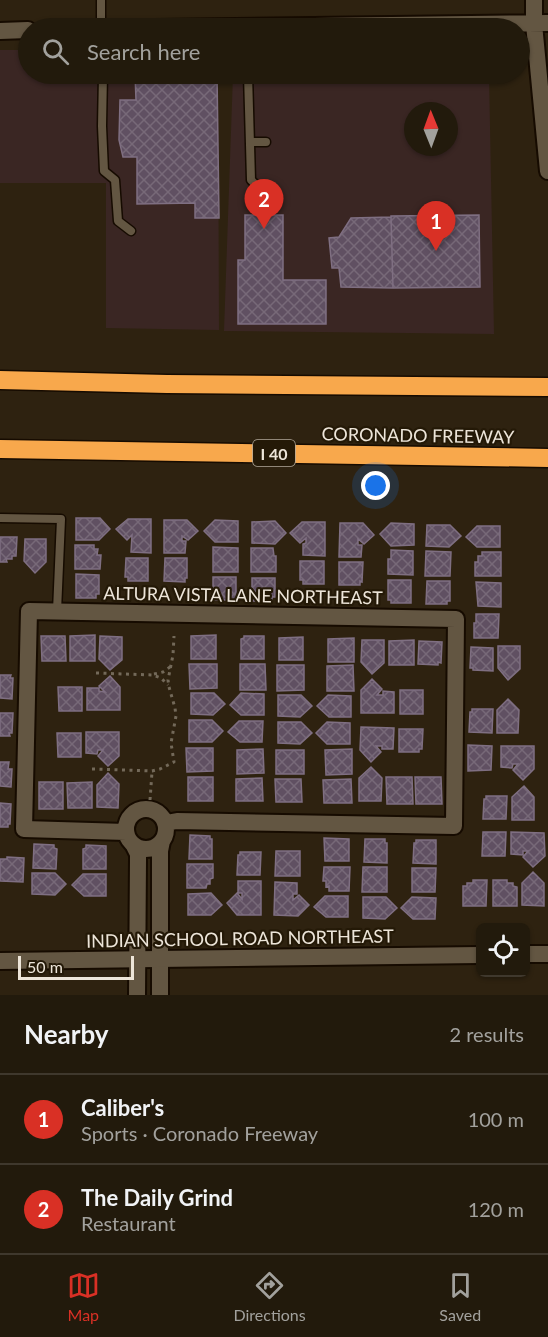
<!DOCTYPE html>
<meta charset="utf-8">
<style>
:root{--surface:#221a0c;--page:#2a2315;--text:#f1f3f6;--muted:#a2a19d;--line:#3f382d;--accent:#d93025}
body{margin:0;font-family:Lato,sans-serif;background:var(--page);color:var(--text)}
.controls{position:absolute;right:18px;bottom:18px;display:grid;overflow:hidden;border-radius:9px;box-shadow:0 2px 4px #0004}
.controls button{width:54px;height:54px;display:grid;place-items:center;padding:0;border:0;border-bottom:2px solid var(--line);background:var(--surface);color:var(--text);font:30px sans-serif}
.compass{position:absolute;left:404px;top:102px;width:54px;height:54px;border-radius:50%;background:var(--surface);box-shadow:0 2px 4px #0004;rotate:359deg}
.scale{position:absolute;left:18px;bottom:15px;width:116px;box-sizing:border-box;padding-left:6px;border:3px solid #ede5d9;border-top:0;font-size:16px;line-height:21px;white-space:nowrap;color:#ede5d9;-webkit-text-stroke:4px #241907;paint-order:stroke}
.you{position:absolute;left:376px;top:486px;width:21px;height:21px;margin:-15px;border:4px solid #fff;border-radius:50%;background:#1a73e8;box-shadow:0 0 0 9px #1a73e833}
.badge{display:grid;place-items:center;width:39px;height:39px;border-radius:50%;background:var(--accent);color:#fff;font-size:20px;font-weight:700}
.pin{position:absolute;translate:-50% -50px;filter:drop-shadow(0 2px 3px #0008)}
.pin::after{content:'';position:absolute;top:32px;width:21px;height:18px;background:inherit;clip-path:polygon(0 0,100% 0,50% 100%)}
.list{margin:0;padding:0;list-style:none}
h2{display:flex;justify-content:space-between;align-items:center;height:78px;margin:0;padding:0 24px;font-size:26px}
h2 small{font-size:20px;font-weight:400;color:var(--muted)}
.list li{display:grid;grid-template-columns:39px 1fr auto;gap:18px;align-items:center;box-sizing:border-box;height:90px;padding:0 24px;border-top:2px solid var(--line)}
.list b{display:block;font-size:22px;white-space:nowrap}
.list p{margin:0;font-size:20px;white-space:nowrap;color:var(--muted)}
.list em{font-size:20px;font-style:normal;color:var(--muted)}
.icon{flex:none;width:33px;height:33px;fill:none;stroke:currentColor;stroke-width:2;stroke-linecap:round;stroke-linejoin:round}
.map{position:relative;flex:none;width:548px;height:995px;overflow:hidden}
.search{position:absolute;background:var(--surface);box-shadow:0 2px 4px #0004;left:18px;right:18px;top:18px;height:66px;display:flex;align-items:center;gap:15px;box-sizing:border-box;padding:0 21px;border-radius:33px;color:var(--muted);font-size:22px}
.sheet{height:258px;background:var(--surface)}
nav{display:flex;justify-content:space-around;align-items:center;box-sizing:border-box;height:84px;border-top:2px solid var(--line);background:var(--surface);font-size:16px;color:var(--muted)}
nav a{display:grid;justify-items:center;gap:3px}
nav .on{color:var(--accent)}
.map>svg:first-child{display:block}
.commercial{fill:#3a2623;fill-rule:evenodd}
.building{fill:url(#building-cross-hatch);stroke:#7f6f82;stroke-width:1.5}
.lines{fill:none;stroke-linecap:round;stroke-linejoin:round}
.service-casing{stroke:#160b00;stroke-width:11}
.minor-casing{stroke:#160b00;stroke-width:20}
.tertiary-casing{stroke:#160b00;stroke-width:20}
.motorway-casing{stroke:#160b00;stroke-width:21}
.path{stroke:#736959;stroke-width:3;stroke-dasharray:3 4.5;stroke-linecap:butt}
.service{stroke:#635642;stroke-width:8}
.minor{stroke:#635642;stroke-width:16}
.tertiary{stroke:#635642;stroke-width:16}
.motorway{stroke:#f8a84c;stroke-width:18}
.labels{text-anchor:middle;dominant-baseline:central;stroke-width:4.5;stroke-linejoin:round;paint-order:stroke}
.shield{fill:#241907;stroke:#b1a89a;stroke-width:1.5}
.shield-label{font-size:16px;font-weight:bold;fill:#ede5d9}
.street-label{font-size:18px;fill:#ede5d9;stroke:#241907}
</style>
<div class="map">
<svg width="548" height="995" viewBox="0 0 548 995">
<defs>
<pattern id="building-cross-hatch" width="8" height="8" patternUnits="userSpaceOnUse" patternTransform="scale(1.5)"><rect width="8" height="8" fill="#605062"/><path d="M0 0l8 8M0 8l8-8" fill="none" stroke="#776978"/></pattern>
</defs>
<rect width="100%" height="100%" fill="#2e2210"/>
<path class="commercial" d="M0,50H28V74H218L219,330L106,328V183H0Z
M233,74H489L494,334L224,331ZM413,111H449V147H413Z"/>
<path class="building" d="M135,74H217L219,218H195V203L137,204V157H123L119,140L120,100H136Z
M245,215H283V280H326V324H238V260H245Z
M479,215L480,287L393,288L391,216Z
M391,217L393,288L341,287L339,268H332L329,238L339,237L351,218Z
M76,518H100L110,529L99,540H76Z
M128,519H151V553L131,552L132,535L127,540L116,529Z
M164,520H187L198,531L188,540L182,536V541H186L185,553H164Z
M215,520L238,521V542H215L204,531Z
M275,521L286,533L275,544L252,543V522Z
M302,522H325V556L303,555V544L306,543V538L300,543L290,533Z
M340,523H363L374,535L364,544L358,539V545H362L361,557H339Z
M391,523L414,524V545L391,546L380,534Z
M427,525H450L461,536L449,547L426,546Z
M477,526H500V547H477L466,537Z
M0,537H17L16,556H12V559H6L7,562H0Z
M25,539H46V562L35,573L24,561Z
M75,545H94V549H98L97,555H101L100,569H75Z
M213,547L238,548V572H213Z
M251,548H273L274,556H276V572H251Z
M391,550L413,551V575L388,574V559H391Z
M426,551L451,552L450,576H425Z
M482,552H501V576H475V562H478V556H482Z
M126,558H148V581H128V577H125Z
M165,558H187V578H185V582L164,581Z
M300,561H324V584H303V580H300Z
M339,562H363L362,582L360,581V585H339Z
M76,574L99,575V594H96V598H76Z
M213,577H236V600H215V597L213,596Z
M252,578H275V597H272V601H252Z
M388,580H411V603H391V600H388Z
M427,581H450V601H447V604H426Z
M476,582L501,583V607L478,606Z
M476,614H499L498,638H474V623H476Z
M95,635V661H70V636Z
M216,635V659H191V636Z
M41,636H65L66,661H42Z
M100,636L122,637V660L110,670L99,659Z
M244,636H264V659H241V639L244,638Z
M303,637V660H279V638Z
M354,638V662H328V639Z
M362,640H384V663L372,674L361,662Z
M414,640V665H389V641Z
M419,641L442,642L441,663L438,662V665L418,664Z
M498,646H520V669L508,680L498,668Z
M471,647L493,648V671L473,670V668H470Z
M189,664H217V688L190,689Z
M240,664H265L266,690H240Z
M277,665H304V690L277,691Z
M353,665L354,691H327V666Z
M0,675H11L10,678H13L12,699L0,698Z
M110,676L120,687V710H87V688H99V691L105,692L99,686Z
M372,679L382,689L377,695H383V691L394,692V713H361V690Z
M58,687H82V711H59Z
M400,690H423V714H400Z
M191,693H214L225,704L213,715L191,714Z
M241,693L264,694V715H241L230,705Z
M278,695H301L312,706L300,717L278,716Z
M328,695L351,696V717H329L317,706Z
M508,699L519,710L518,733H497V710Z
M472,709H493L492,733L469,732L470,712H472Z
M0,713H13L12,733H9L10,736H0Z
M189,720H212L223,731L212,742H189Z
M239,721H263L262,742H240L228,732Z
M278,722H301L312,733L300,744L278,743Z
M327,722L350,723V744H327L316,733Z
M361,727L394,728L393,749H382V746H376L381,752L371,762L360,750Z
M399,729H423L422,749H419V752H399Z
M86,732H119V756L108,766L98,756L103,750H98L97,754L86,753Z
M57,733H81V757H58Z
M468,745L492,746L491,770L468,771Z
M501,746H534V769L523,780L513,770L518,764H513L512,768L501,767Z
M186,748H213V771L187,772Z
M263,749L264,773L237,774V750Z
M352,749V774L326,775L325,750Z
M276,750H304V774H276Z
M0,762H9L8,769H12L11,787L0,786Z
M371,767L382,778L381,801H359V778Z
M108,773L119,784L118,808L97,807V785Z
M188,777H213V801H188Z
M386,777H412L413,804H387Z
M415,777H441L442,804H416Z
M262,778L263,801H236V779Z
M275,779H301L302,802H276Z
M351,779L352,803H324L323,780Z
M39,782H63V809H39Z
M92,782V808H68L67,783Z
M524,786L534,797V820H512V797Z
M486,796H507L506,819H483L484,799H486Z
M0,803L11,804L10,824H8V827H0Z
M483,832H506L505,856H482Z
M511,832L544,833L545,856L533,867L523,857L528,851H523V855L511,854Z
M190,835L210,836V839H212V859H189Z
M324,838L349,839V861H325Z
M365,839H385V843H387V863L364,862Z
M416,840H436V864L413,863L414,843H416Z
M34,844L54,845V848L57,849L56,869L33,868Z
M86,845L106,846V869H83V849L86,848Z
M276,851H300V876H275Z
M240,852H261L260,875H237L238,855H240Z
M7,857L24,858L23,882L0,881V859H7Z
M187,864H213V878L210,879V884H207L206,888H187Z
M324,867H350L349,891H329V886L326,887V881H323Z
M363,867H387V892H362Z
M412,868H436L435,892H412Z
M533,872L544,883V906L522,905V883Z
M32,873H55L66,884L55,895L32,894Z
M83,874H106V896H84L72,885Z
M473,880H487L486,906H463V886H467V883H473Z
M493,880H507V883H513V886L517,887V906H493Z
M238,881H261V915H237L227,903L237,893L242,899V893H238Z
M275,882L297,883V894H293V900L299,895L309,905L298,916L274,915Z
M211,893L222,905L211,915H188V894Z
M325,896H348V917H326L314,907Z
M363,897H386L397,908L385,919L363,918Z
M412,897L436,898L435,919H413L401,908Z"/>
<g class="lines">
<g class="service-casing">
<path id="service" d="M101,0V28
M103,74L102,126L104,171L115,180L118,221L131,231
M248,74L251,180L255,184
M250,142H266
M0,518L61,519L57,611"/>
</g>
<g class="minor-casing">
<path id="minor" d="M126 829a20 20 0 1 1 40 0a20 20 0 1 1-40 0Z
M126,832L24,829L29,611L456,619L454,826L177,821L166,823
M133,844L138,854V860L137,995
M160,995V851L162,841"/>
</g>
<g class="tertiary-casing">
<path id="tertiary" d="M534,0V24L548,171
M156,28L548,23
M0,31L28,30
M526,954H548
M0,961L480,955"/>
</g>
<g class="motorway-casing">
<path id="motorway" d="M0,380L167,384L548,387
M0,449L548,458"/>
</g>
<path class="path" d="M96,673L153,675L161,678L168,685
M154,674L163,672L170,667
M92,769L152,771L160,769L174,762L171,743L176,716L175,708L169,687L168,680L173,655L174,636
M150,800L152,772"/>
<use href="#service" class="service"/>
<use href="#minor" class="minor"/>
<use href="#tertiary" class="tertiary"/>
<use href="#motorway" class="motorway"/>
</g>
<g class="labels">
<rect class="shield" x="253" y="440" width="42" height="26" rx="4.5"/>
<g class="shield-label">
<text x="274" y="453">I 40</text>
</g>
<g class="street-label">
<text transform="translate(418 435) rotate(1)">CORONADO FREEWAY</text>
<text transform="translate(243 595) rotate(1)">ALTURA VISTA LANE NORTHEAST</text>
<text transform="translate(240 938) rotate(-1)">INDIAN SCHOOL ROAD NORTHEAST</text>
</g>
</g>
</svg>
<div class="controls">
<button><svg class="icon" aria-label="locate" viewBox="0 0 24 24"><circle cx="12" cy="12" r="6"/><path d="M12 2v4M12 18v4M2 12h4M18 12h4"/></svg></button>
</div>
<svg class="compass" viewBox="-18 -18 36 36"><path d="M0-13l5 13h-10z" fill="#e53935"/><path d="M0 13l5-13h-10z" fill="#a2a19d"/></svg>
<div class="scale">50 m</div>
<div class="you"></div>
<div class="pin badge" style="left:436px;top:251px">1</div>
<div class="pin badge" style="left:264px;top:229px">2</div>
<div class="search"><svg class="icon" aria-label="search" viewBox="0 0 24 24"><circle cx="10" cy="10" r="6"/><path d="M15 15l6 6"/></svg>Search here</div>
</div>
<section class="sheet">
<h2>Nearby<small>2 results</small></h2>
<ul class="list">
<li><span class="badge">1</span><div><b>Caliber's</b><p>Sports · Coronado Freeway</p></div><em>100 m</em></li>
<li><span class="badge">2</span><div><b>The Daily Grind</b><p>Restaurant</p></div><em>120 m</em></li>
</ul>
</section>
<nav>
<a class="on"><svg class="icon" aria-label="map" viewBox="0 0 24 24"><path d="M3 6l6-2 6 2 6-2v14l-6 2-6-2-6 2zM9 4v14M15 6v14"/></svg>Map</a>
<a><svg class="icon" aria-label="directions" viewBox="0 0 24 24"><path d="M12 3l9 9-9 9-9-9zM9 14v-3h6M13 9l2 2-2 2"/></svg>Directions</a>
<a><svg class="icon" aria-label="saved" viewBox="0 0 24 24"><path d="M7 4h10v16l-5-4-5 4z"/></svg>Saved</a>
</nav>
